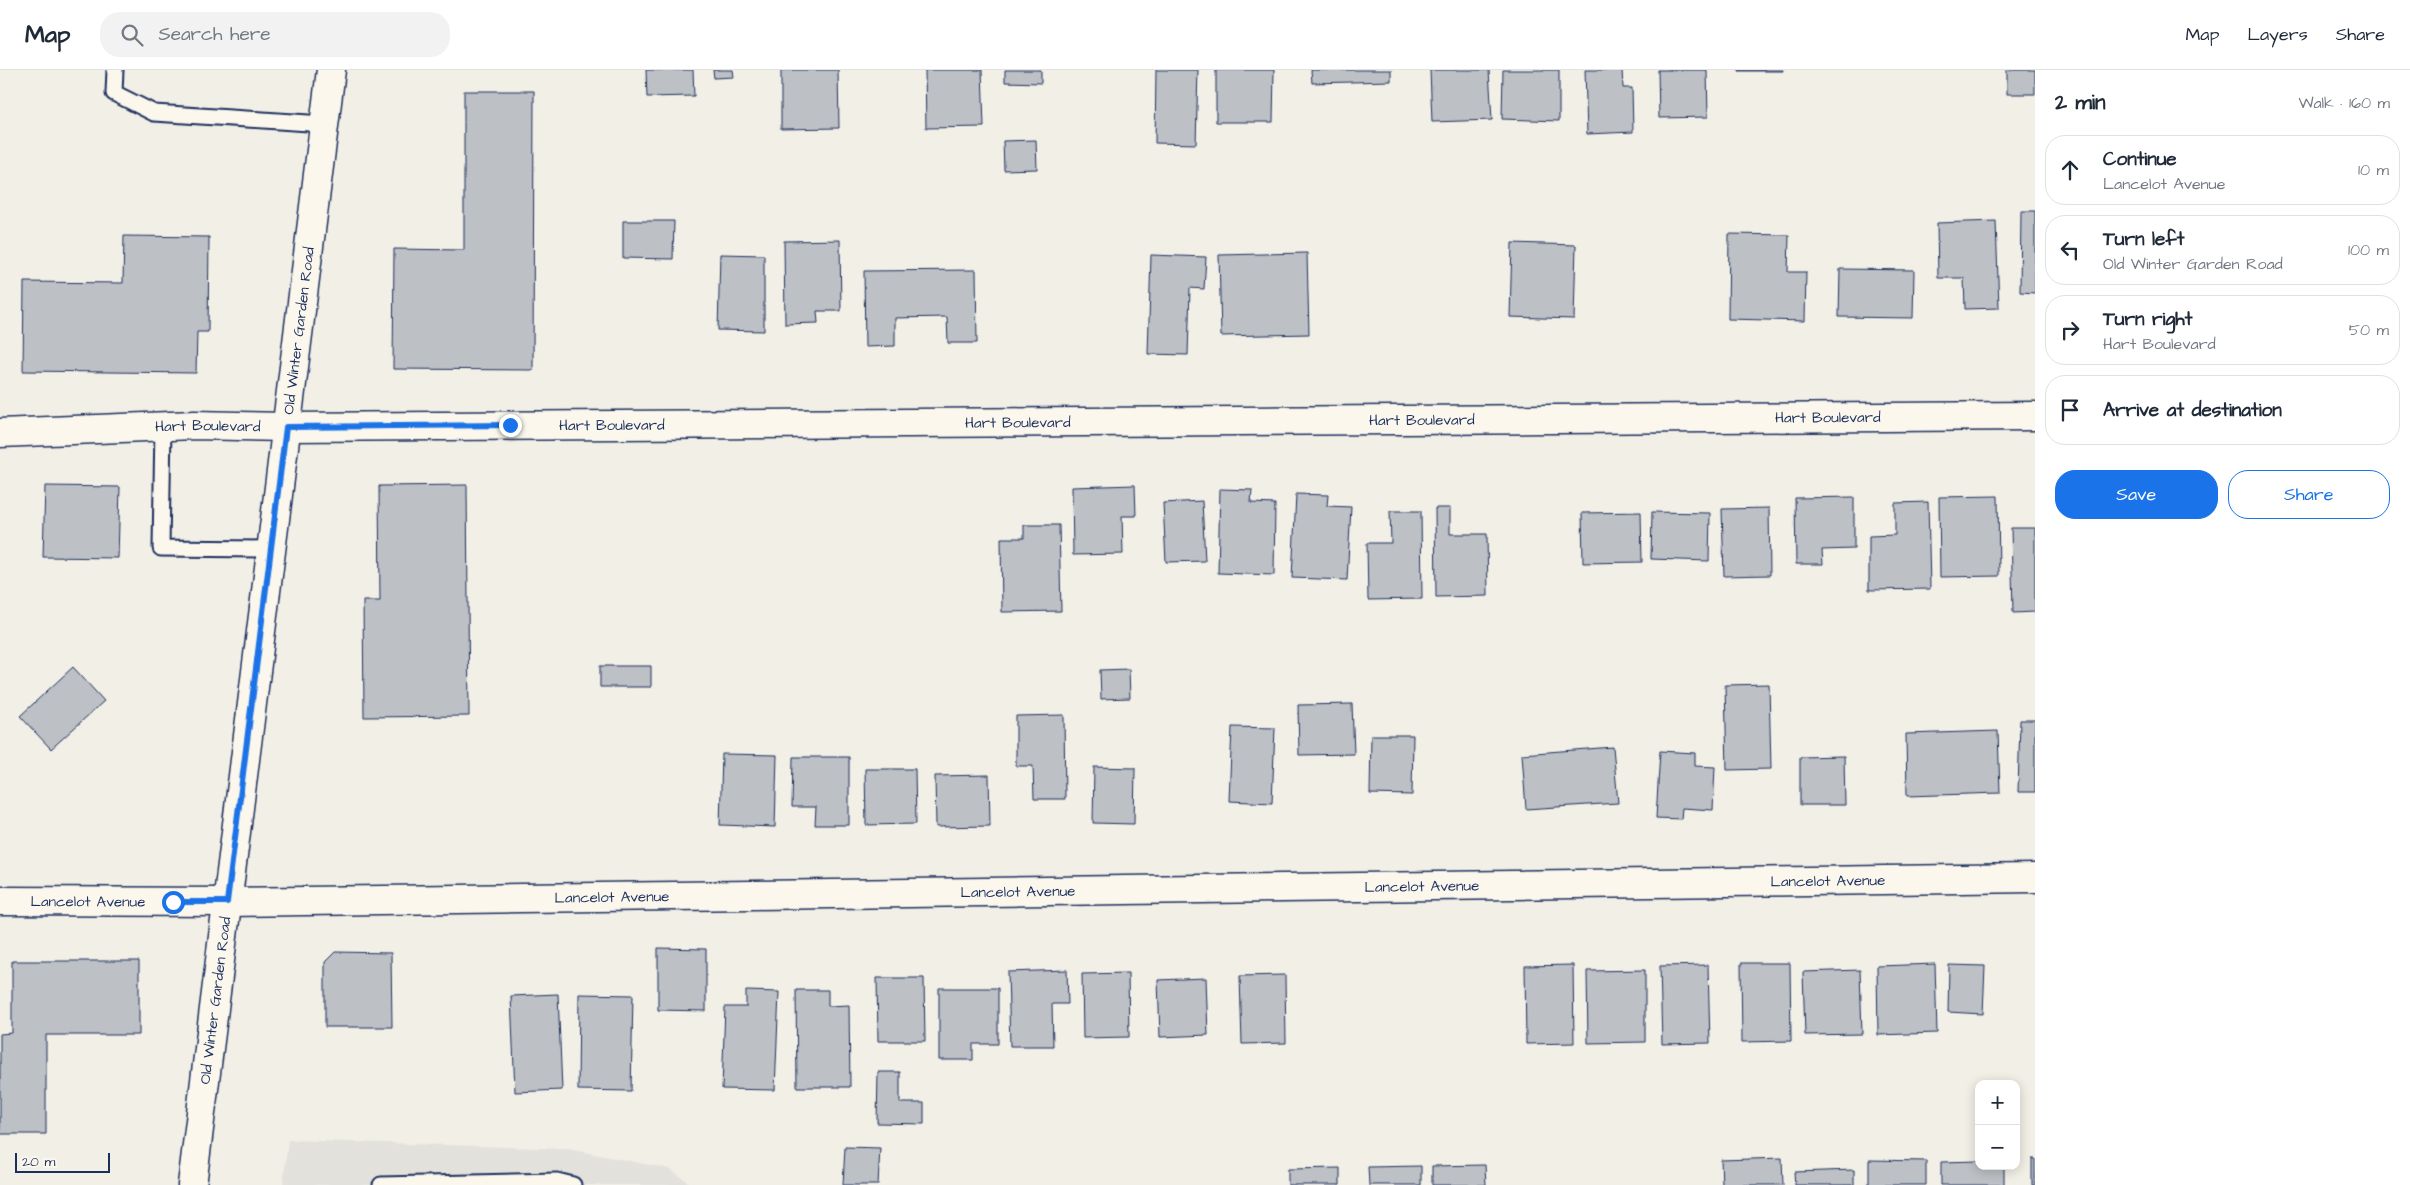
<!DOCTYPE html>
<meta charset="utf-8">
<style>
:root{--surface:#fff;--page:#f2f2f3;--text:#1f2937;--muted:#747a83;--line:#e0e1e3;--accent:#1a73e8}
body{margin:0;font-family:"Architects Daughter",sans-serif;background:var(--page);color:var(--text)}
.controls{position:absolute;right:15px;bottom:15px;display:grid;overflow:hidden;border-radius:10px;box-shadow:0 2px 12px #0003}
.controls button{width:45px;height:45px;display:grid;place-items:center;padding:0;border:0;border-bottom:1px solid var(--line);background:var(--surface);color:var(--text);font:25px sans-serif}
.scale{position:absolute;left:15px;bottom:12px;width:95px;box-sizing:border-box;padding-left:5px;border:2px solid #1b2f5e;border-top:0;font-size:14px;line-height:18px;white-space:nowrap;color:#1b2f5e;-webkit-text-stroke:4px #fbf7ec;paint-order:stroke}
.stop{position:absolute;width:15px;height:15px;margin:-11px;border:4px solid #1a73e8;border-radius:50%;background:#fff}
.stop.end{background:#1a73e8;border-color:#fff;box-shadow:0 1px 5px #0008}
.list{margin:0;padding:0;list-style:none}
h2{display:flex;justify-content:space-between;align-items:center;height:65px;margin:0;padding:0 20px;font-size:21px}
h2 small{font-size:16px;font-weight:400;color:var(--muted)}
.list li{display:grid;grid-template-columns:32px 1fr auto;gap:15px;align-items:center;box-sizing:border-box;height:70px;margin:0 10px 10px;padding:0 10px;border:1px solid var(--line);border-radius:20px}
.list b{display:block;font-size:19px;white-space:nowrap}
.list p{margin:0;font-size:16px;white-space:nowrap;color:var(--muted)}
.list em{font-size:16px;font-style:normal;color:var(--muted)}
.actions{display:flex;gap:10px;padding:15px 20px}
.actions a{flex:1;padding:11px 0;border:1px solid var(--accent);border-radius:20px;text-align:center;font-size:18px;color:var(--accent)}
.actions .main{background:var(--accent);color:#fff}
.icon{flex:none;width:28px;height:28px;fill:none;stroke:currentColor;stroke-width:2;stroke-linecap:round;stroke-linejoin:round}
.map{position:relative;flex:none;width:2035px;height:1115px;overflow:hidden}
header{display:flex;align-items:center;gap:30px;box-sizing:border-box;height:70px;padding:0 25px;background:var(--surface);border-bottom:1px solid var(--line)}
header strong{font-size:24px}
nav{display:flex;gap:28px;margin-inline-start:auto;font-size:18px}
.search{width:350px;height:45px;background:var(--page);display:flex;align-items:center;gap:12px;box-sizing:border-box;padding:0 18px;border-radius:20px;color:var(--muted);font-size:19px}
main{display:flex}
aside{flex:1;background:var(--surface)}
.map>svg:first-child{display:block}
.built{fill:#e2e1dc}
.building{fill:#bdc0c4;stroke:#1b2f5e}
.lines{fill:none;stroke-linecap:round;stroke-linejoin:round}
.lane-casing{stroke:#1b2f5e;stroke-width:19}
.street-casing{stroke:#1b2f5e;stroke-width:31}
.secondary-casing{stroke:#1b2f5e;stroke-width:31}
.lane{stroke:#fbf7ec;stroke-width:15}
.street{stroke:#fbf7ec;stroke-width:28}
.secondary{stroke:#fbf7ec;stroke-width:28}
.route{stroke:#1a73e8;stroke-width:6}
.labels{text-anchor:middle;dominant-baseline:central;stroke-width:4;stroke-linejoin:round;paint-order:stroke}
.street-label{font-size:15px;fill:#1b2f5e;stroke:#fbf7ec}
</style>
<header>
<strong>Map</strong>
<div class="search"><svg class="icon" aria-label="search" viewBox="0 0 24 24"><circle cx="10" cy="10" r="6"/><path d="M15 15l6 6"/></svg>Search here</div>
<nav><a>Map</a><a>Layers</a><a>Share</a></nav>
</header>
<main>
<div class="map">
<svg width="2035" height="1115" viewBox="0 0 2035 1115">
<rect width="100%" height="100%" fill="#f2efe6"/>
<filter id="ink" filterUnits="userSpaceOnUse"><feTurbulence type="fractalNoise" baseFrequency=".02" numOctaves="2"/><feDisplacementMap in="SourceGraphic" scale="10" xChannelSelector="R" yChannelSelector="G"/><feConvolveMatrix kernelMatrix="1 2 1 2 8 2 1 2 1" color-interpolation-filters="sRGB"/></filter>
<g filter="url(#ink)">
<path class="built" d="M288,1070L569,1079L670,1099L692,1115H283Z"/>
<path class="building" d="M646,0H693L694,26L647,27Z
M713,0H733L734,7L714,8Z
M781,0H838L839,58L781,59Z
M925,0H982L984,57L926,58Z
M1005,0H1041V13L1005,12Z
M1156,0H1198L1196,74L1155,73Z
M1216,0H1274L1273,52H1216Z
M1311,0H1391V11L1312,13Z
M1430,0H1489L1492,50L1432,52Z
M1503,0H1559V51L1502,49Z
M1585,0H1622L1623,18H1632L1633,62L1587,64Z
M1658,0H1707L1708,47L1659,48Z
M1739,0H1783V1H1739Z
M2007,0H2035V24H2007Z
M464,21H534L533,300L393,299L394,179L464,180Z
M1036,70L1037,99L1004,100L1003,71Z
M2021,141H2035V223L2020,222Z
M623,151H674L673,189L623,188Z
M1996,151L1999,238L1965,239L1964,208H1938L1937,153Z
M1729,164L1789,165L1788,202H1806L1805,251L1728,249Z
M124,166L209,167L208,262H197L196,303L23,301L24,212L123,213Z
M840,170L841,241H817L818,253L785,254L784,171Z
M1512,173L1576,175L1574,249L1510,247Z
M1307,183L1309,264L1221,266L1219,185Z
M720,184L764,185V261L718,260Z
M1151,185L1206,187L1204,219L1190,218L1188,285L1148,284Z
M1840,199L1914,200L1913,248L1839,247Z
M976,200L977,273H948L947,247L895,248V276L865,277L864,201Z
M467,415L469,646L364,647L363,531H380L379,416Z
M1135,415L1136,446H1122L1123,484L1073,485L1072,417Z
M45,416L120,417L118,488L43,487Z
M1220,419L1252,420L1251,433L1275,434L1274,505L1218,503Z
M1296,424L1328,425L1327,436L1351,437L1347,510L1292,508Z
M1998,426L1999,506L1940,507L1939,427Z
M1854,427V479L1822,480L1823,494H1796L1795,428Z
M1202,431L1205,491L1166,492L1163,433Z
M1928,432L1930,519L1869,520V466L1895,465V433Z
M1435,438H1450V464H1487L1488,526L1436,527Z
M1769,438L1770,505L1724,506L1722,439Z
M1390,441H1421L1422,529L1368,530L1367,473H1391Z
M1641,442L1642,492L1583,493L1582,443Z
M1652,442L1710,443L1709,491L1651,489Z
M1024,455H1059L1061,541L1002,542L1001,468H1024Z
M2011,458H2035V542L2013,543Z
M600,596H651V617H600Z
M73,597L104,631L51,679L20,646Z
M1129,599L1130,628L1101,629L1100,600Z
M1769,614L1771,699L1727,700L1725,615Z
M1352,634L1354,684L1299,685L1298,635Z
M1064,645L1065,729H1034L1033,696H1016V646Z
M2020,650H2035V722H2018Z
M1232,657L1275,658L1272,733L1229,731Z
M1998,661L2000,723L1907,726L1906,664Z
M1371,665H1413L1412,725L1370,724Z
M1613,677L1618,733L1526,739L1522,684Z
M1660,681L1695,683V696L1715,697L1713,740L1682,738L1681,749L1656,748Z
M722,684L777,685L775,757L720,755Z
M1844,686L1845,735H1800V687Z
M793,687H849V755H815L816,737H792Z
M1094,697L1135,698L1134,754L1093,753Z
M865,699H915L916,754L866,755Z
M989,705L990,756L936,757L935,706Z
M658,878L706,879V941L658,940Z
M335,882L391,883L392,957H325V892Z
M12,891H139V965H46V1064H0V964L12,963Z
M1741,893H1790L1791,971L1742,972Z
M1935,894L1937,963L1878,965L1877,896Z
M1573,895L1574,973L1526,974L1525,896Z
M1708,895L1710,973L1662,974L1660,896Z
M1949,895L1985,896L1983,944L1948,942Z
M1067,900L1068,934H1052L1053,976H1010L1008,902Z
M1645,900V972L1588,973L1587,901Z
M1860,900L1862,964L1805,965L1803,902Z
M1128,903L1129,967L1083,968L1082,904Z
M1285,905L1286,973L1242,974L1240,906Z
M877,908H924L925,971H878Z
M1206,908L1208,965L1160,967L1158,910Z
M939,918H998V974H973V990H939Z
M796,920H828V936L849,935L850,1017H797Z
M746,921L779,922L775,1020L722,1019L725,937H746Z
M558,924L562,1020L515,1022L511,926Z
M579,924L633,925L631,1021L578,1020Z
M878,1002H900V1033H924V1054L877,1053Z
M845,1077L880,1078L878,1115H843Z
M1782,1088L1783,1115H1722L1721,1090Z
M2032,1089H2035V1115H2032Z
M1869,1090L1926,1091V1115H1869Z
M1979,1091V1096H2004V1115H1941V1092Z
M1485,1095L1486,1115H1432V1096Z
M1421,1096V1115H1369L1368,1097Z
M1340,1098V1115H1288V1099Z
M1854,1100V1115H1795L1794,1102Z"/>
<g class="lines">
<g class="lane-casing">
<path id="lane" d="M115,0L114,23L154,43L324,54
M163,356L161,478L271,479
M381,1115L557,1111L573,1115"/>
</g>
<g class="street-casing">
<g id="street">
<path id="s1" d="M0,363L194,355L287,357L2035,346"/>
<path id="s2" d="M0,831L227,832L2035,808"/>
</g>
</g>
<g class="secondary-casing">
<g id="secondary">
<path id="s3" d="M192,1115L331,0"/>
</g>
</g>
<use href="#lane" class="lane"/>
<use href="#street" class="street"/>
<use href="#secondary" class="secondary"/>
</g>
</g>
<g class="lines" filter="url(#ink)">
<path class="route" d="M173,832H227L286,357L510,355"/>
</g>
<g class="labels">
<g class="street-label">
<text stroke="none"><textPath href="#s3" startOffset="861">Old Winter Garden Road</textPath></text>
<text stroke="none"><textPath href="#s1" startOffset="1828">Hart Boulevard</textPath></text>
<text stroke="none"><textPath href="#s1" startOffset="1422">Hart Boulevard</textPath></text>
<text stroke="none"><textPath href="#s1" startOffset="1018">Hart Boulevard</textPath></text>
<text stroke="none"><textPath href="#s1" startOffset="612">Hart Boulevard</textPath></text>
<text stroke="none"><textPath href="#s1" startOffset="208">Hart Boulevard</textPath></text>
<text stroke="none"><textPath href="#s2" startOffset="1828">Lancelot Avenue</textPath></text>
<text stroke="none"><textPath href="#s2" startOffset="1422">Lancelot Avenue</textPath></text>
<text stroke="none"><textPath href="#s2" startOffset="1018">Lancelot Avenue</textPath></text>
<text stroke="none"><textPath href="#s2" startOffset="612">Lancelot Avenue</textPath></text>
<text stroke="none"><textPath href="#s2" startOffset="88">Lancelot Avenue</textPath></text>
<text stroke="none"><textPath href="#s3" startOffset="186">Old Winter Garden Road</textPath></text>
</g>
</g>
</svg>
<div class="controls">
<button>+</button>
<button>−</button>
</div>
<div class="scale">20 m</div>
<div class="stop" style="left:173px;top:832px"></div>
<div class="stop end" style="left:510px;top:355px"></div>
</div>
<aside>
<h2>2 min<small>Walk · 160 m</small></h2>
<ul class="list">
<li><svg class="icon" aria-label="ahead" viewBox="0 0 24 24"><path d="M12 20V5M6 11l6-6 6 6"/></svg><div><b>Continue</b><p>Lancelot Avenue</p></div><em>10 m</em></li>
<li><svg class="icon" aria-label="left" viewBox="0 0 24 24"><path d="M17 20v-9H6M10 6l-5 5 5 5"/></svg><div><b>Turn left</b><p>Old Winter Garden Road</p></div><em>100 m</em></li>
<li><svg class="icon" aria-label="right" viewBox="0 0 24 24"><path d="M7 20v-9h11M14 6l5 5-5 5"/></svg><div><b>Turn right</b><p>Hart Boulevard</p></div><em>50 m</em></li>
<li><svg class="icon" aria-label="arrive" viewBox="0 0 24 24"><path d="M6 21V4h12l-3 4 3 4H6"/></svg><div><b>Arrive at destination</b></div></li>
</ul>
<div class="actions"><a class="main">Save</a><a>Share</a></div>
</aside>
</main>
